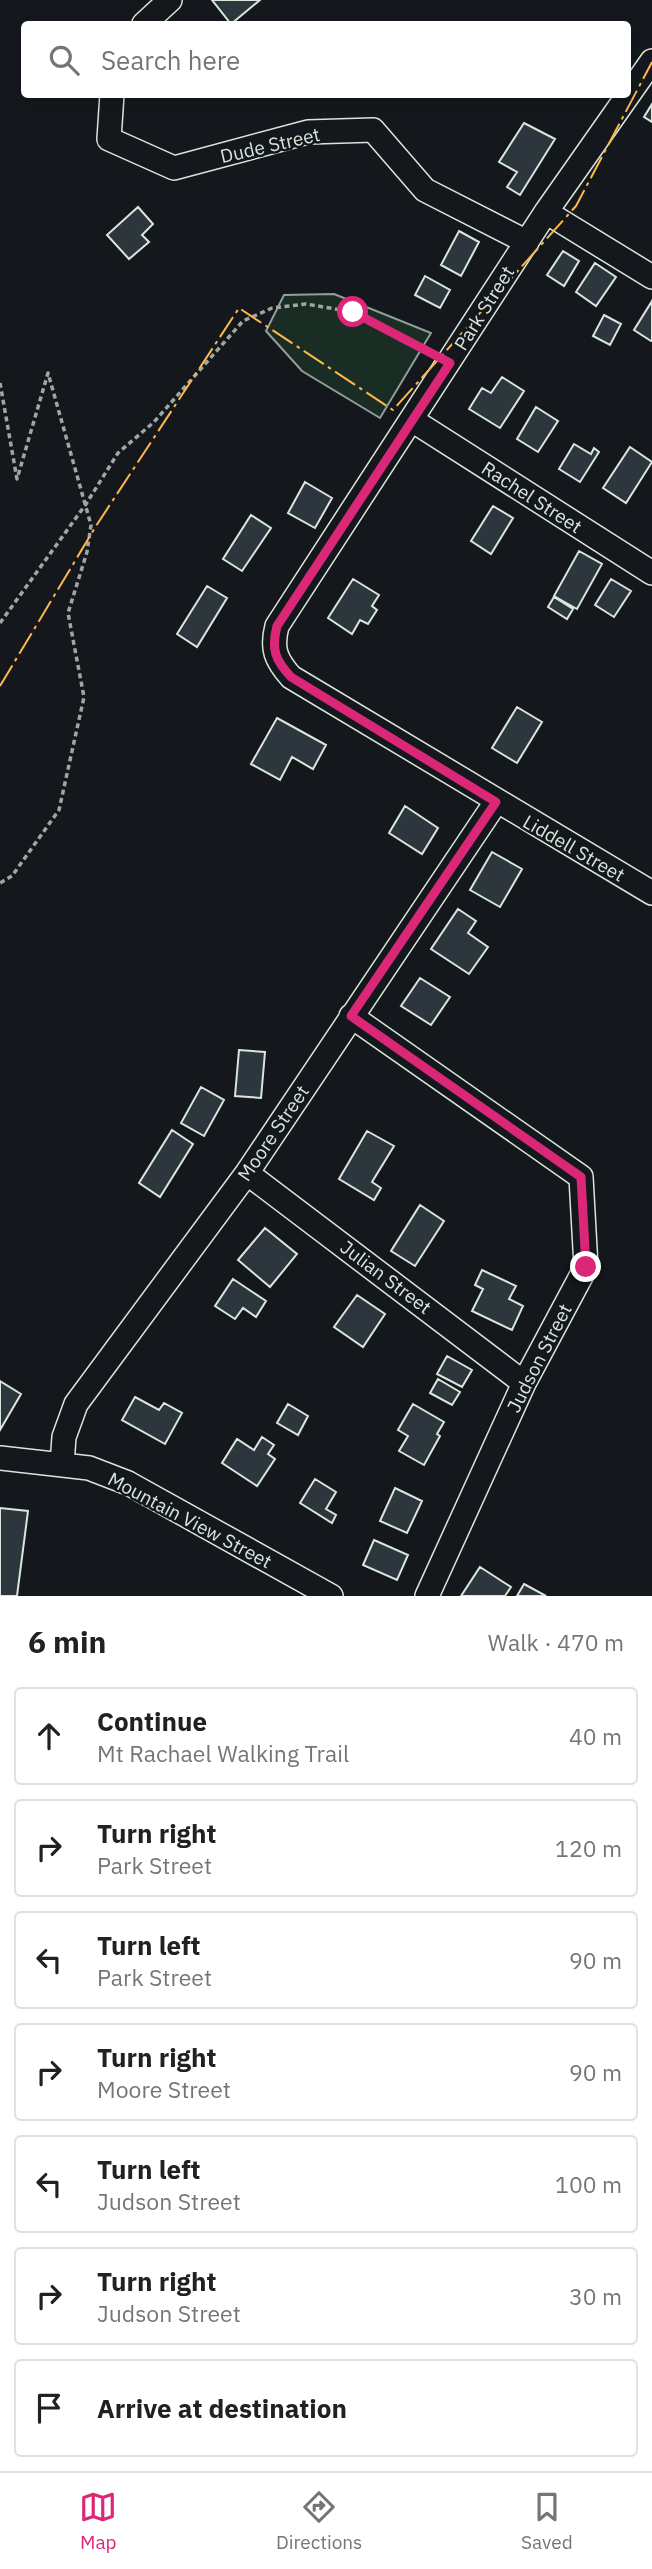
<!DOCTYPE html>
<meta charset="utf-8">
<style>
:root{--surface:#fff;--page:#f6f6f6;--text:#202124;--muted:#757577;--line:#e0e0e0;--accent:#db2777}
body{margin:0;font-family:"IBM Plex Sans",sans-serif;background:var(--page);color:var(--text)}
.stop{position:absolute;width:21px;height:21px;margin:-16px;border:5px solid #db2777;border-radius:50%;background:#fff}
.stop.end{background:#db2777;border-color:#fff;box-shadow:0 2px 7px #0008}
.list{margin:0;padding:0;list-style:none}
h2{display:flex;justify-content:space-between;align-items:center;height:91px;margin:0;padding:0 28px;font-size:30px}
h2 small{font-size:23px;font-weight:400;color:var(--muted)}
.list li{display:grid;grid-template-columns:46px 1fr auto;gap:21px;align-items:center;box-sizing:border-box;height:98px;margin:0 14px 14px;padding:0 14px;border:2px solid var(--line);border-radius:7px}
.list b{display:block;font-size:26px;white-space:nowrap}
.list p{margin:0;font-size:23px;white-space:nowrap;color:var(--muted)}
.list em{font-size:23px;font-style:normal;color:var(--muted)}
.icon{flex:none;width:38px;height:38px;fill:none;stroke:currentColor;stroke-width:2;stroke-linecap:round;stroke-linejoin:round}
.map{position:relative;flex:none;width:652px;height:1596px;overflow:hidden}
.search{position:absolute;background:var(--surface);box-shadow:0 4px 10px #0003;left:21px;right:21px;top:21px;height:77px;display:flex;align-items:center;gap:18px;box-sizing:border-box;padding:0 24px;border-radius:7px;color:var(--muted);font-size:26px}
.sheet{height:875px;background:var(--surface)}
nav{display:flex;justify-content:space-around;align-items:center;box-sizing:border-box;height:98px;border-top:2px solid var(--line);background:var(--surface);font-size:19px;color:var(--muted)}
nav a{display:grid;justify-items:center;gap:4px}
nav .on{color:var(--accent)}
.map>svg:first-child{display:block}
.green{fill:#1a2d24;stroke:#939e99;stroke-width:2}
.building{fill:#2c363c;stroke:#d8e6dc;stroke-width:2}
.lines{fill:none;stroke-linecap:round;stroke-linejoin:round}
.minor-casing{stroke:#d8e6dc;stroke-width:26}
.path{stroke:#9da8a2;stroke-width:3.5;stroke-dasharray:5 3.5;stroke-linecap:butt}
.minor{stroke:#14181c;stroke-width:23}
.power{stroke:#ffb74d;stroke-width:2;stroke-dasharray:24 5 3.5 5;stroke-linecap:butt}
.route{stroke:#db2777;stroke-width:9}
.labels{text-anchor:middle;dominant-baseline:central;stroke-width:5;stroke-linejoin:round;paint-order:stroke}
.street-label{font-size:19px;fill:#d8e6dc;stroke:#14181c}
</style>
<div class="map">
<svg width="652" height="1596" viewBox="0 0 652 1596">
<rect width="100%" height="100%" fill="#14181c"/>
<path class="green" d="M334,294L431,333L380,418L302,371L266,331L284,295Z"/>
<path class="building" d="M212,0H260L231,24Z
M652,104V122L644,117Z
M524,123L555,139L520,195L507,187L517,172L499,162Z
M138,207L153,224L142,235L149,242L129,259L107,235Z
M459,231L479,242L461,276L441,265Z
M563,251L579,261L564,286L547,275Z
M595,263L616,277L596,306L576,292Z
M425,276L450,290L440,308L415,295Z
M652,301V340L651,341L634,330Z
M604,315L621,324L610,345L593,336Z
M502,377L524,391L500,428L469,409L482,388L491,393Z
M536,407L558,421L538,452L517,439Z
M574,444L591,454L594,448L599,452L580,482L559,469Z
M630,447L652,462L626,503L603,488Z
M305,482L332,498L315,528L288,513Z
M493,506L513,518L491,554L471,541Z
M251,515L271,528L242,571L223,559Z
M579,551L602,564L577,609L554,596Z
M353,579L379,595L372,606L377,610L368,624L360,620L352,634L328,618Z
M611,579L631,591L614,617L595,605Z
M207,586L227,598L197,647L177,634Z
M554,597L573,609L567,619L548,607Z
M517,707L542,722L517,763L492,748Z
M277,718L326,745L313,769L292,757L280,780L251,764Z
M405,806L438,828L422,854L389,833Z
M492,852L522,869L500,907L470,890Z
M458,909L476,921L468,933L488,947L469,974L431,949Z
M420,978L450,997L431,1025L401,1006Z
M239,1050L265,1052L261,1098L235,1096Z
M201,1087L224,1100L204,1136L181,1123Z
M172,1130L193,1144L160,1197L139,1183Z
M367,1131L394,1146L372,1182L381,1188L374,1200L339,1179Z
M420,1205L444,1221L415,1266L391,1251Z
M265,1228L297,1254L270,1287L238,1260Z
M482,1270L516,1286L509,1299L523,1306L512,1330L472,1311L483,1289L475,1285Z
M233,1279L266,1301L256,1317L243,1308L235,1319L215,1306Z
M357,1295L385,1314L363,1347L334,1327Z
M447,1356L472,1370L462,1387L437,1374Z
M438,1379L460,1392L452,1405L430,1393Z
M0,1381L21,1394L0,1430Z
M135,1397L159,1410L164,1403L182,1413L165,1444L122,1420Z
M288,1404L308,1416L298,1435L277,1423Z
M413,1404L444,1422L437,1434L440,1436L424,1465L399,1451L408,1436L398,1430Z
M262,1437L274,1445L268,1454L275,1459L257,1486L222,1463L237,1439L254,1450Z
M315,1479L336,1492L326,1509L336,1515L332,1523L300,1503Z
M395,1488L422,1501L407,1533L380,1521Z
M0,1508L28,1511L17,1596H0Z
M374,1540L408,1555L397,1580L363,1565Z
M480,1567L511,1587L505,1596H461Z
M524,1584L546,1596H517Z"/>
<g class="lines">
<g class="minor-casing">
<path id="minor" d="M144,24L170,0
M652,61L546,212L277,626C271,649 276,660 291,677L652,893
M112,94L109,139L174,168L308,132L373,130L425,190L527,242
M546,212L652,277
M412,420L652,573
M351,1016L581,1177L586,1267L524,1383L427,1596
M247,1173L524,1383
M0,1458L89,1468L128,1483L331,1596
M62,1464L64,1437L76,1404L247,1173L496,802"/>
</g>
<path class="path" d="M0,383L17,479L48,373L91,525L87,552L68,613L84,697L59,810L12,876L0,883
M0,623L86,504L118,453L154,422L243,321L272,308L306,304L353,312L429,352"/>
<use href="#minor" class="minor"/>
<path class="power" d="M0,686L96,526L239,308L393,410L576,206L652,62"/>
</g>
<g class="lines">
<path class="route" d="M353,312L450,363L277,626C271,649 275,660 291,677L496,802L351,1016L581,1177L586,1267"/>
</g>
<g class="labels">
<g class="street-label">
<text transform="translate(270 145) rotate(-13)">Dude Street</text>
<text transform="translate(484 308) rotate(-58)">Park Street</text>
<text transform="translate(532 497) rotate(33)">Rachel Street</text>
<text transform="translate(574 848) rotate(30)">Liddell Street</text>
<text transform="translate(273 1133) rotate(-56)">Moore Street</text>
<text transform="translate(386 1277) rotate(37)">Julian Street</text>
<text transform="translate(539 1358) rotate(-63)">Judson Street</text>
<text transform="translate(190 1520) rotate(28)">Mountain View Street</text>
</g>
</g>
</svg>
<div class="stop" style="left:353px;top:312px"></div>
<div class="stop end" style="left:586px;top:1267px"></div>
<div class="search"><svg class="icon" aria-label="search" viewBox="0 0 24 24"><circle cx="10" cy="10" r="6"/><path d="M15 15l6 6"/></svg>Search here</div>
</div>
<section class="sheet">
<h2>6 min<small>Walk · 470 m</small></h2>
<ul class="list">
<li><svg class="icon" aria-label="ahead" viewBox="0 0 24 24"><path d="M12 20V5M6 11l6-6 6 6"/></svg><div><b>Continue</b><p>Mt Rachael Walking Trail</p></div><em>40 m</em></li>
<li><svg class="icon" aria-label="right" viewBox="0 0 24 24"><path d="M7 20v-9h11M14 6l5 5-5 5"/></svg><div><b>Turn right</b><p>Park Street</p></div><em>120 m</em></li>
<li><svg class="icon" aria-label="left" viewBox="0 0 24 24"><path d="M17 20v-9H6M10 6l-5 5 5 5"/></svg><div><b>Turn left</b><p>Park Street</p></div><em>90 m</em></li>
<li><svg class="icon" aria-label="right" viewBox="0 0 24 24"><path d="M7 20v-9h11M14 6l5 5-5 5"/></svg><div><b>Turn right</b><p>Moore Street</p></div><em>90 m</em></li>
<li><svg class="icon" aria-label="left" viewBox="0 0 24 24"><path d="M17 20v-9H6M10 6l-5 5 5 5"/></svg><div><b>Turn left</b><p>Judson Street</p></div><em>100 m</em></li>
<li><svg class="icon" aria-label="right" viewBox="0 0 24 24"><path d="M7 20v-9h11M14 6l5 5-5 5"/></svg><div><b>Turn right</b><p>Judson Street</p></div><em>30 m</em></li>
<li><svg class="icon" aria-label="arrive" viewBox="0 0 24 24"><path d="M6 21V4h12l-3 4 3 4H6"/></svg><div><b>Arrive at destination</b></div></li>
</ul>
</section>
<nav>
<a class="on"><svg class="icon" aria-label="map" viewBox="0 0 24 24"><path d="M3 6l6-2 6 2 6-2v14l-6 2-6-2-6 2zM9 4v14M15 6v14"/></svg>Map</a>
<a><svg class="icon" aria-label="directions" viewBox="0 0 24 24"><path d="M12 3l9 9-9 9-9-9zM9 14v-3h6M13 9l2 2-2 2"/></svg>Directions</a>
<a><svg class="icon" aria-label="saved" viewBox="0 0 24 24"><path d="M7 4h10v16l-5-4-5 4z"/></svg>Saved</a>
</nav>
